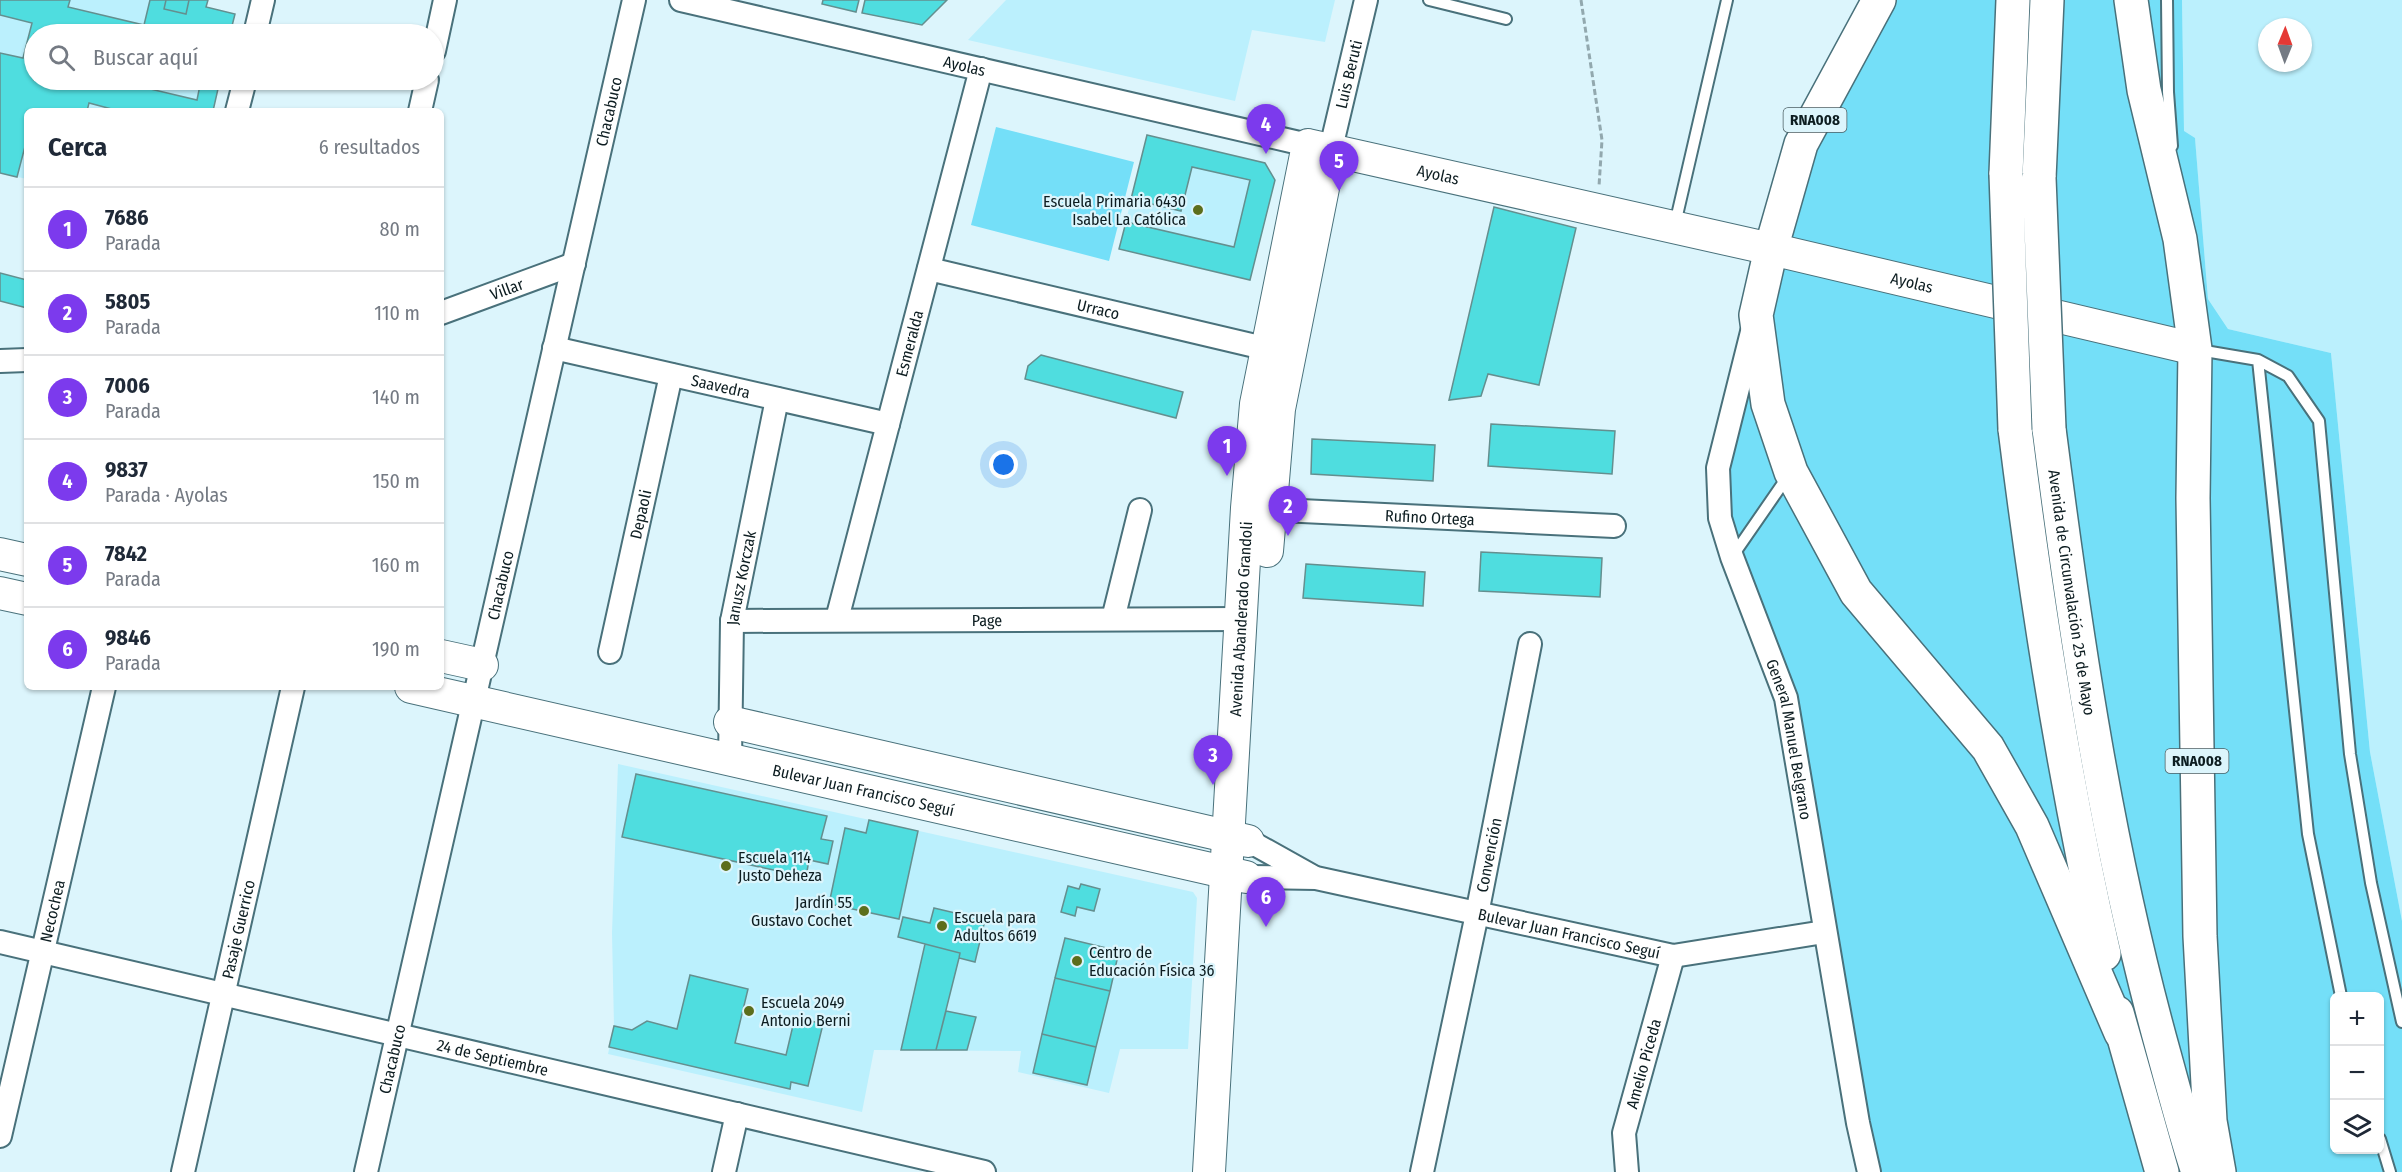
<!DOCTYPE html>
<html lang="es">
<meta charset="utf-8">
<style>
:root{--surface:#fff;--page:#f6f6f7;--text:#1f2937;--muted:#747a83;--line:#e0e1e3;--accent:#7c3aed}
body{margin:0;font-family:"Fira Sans Condensed",sans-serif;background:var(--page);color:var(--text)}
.controls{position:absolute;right:18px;bottom:18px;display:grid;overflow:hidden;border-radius:9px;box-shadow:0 2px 4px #0004}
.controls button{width:54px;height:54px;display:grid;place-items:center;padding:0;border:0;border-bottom:2px solid var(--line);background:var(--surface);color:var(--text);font:30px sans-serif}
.compass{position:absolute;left:2258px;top:18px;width:54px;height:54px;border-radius:50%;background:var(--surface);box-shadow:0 2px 4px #0004;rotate:1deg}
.you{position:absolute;left:1004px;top:465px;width:21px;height:21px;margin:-15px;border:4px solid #fff;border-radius:50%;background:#1a73e8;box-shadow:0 0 0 9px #1a73e833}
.badge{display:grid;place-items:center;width:39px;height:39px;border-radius:50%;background:var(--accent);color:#fff;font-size:20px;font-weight:700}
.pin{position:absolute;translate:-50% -50px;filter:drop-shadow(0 2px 3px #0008)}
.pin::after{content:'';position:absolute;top:32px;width:21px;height:18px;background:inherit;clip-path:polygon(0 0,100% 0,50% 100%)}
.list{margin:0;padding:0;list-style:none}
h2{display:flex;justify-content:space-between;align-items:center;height:78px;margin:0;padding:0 24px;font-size:26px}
h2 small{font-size:20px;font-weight:400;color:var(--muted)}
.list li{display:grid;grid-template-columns:39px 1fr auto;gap:18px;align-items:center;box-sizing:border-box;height:84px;padding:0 24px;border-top:2px solid var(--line)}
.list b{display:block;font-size:22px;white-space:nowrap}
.list p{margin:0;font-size:20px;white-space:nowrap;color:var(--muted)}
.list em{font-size:20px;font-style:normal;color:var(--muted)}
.icon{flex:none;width:33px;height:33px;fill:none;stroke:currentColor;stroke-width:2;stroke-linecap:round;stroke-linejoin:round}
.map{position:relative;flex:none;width:2402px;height:1172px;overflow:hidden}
.search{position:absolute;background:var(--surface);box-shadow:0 2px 4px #0004;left:24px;top:24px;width:420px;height:66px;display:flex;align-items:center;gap:15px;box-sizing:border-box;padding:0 21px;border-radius:33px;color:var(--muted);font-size:22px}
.panel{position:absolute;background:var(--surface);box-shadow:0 2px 4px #0004;left:24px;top:108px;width:420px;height:582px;border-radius:9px}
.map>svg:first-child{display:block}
.built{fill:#bbf0fd;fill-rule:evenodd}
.green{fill:#74dff8;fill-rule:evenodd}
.building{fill:#4fdddf;stroke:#648f8f;stroke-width:1.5}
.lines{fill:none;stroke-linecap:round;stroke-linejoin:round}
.lane-casing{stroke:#49717b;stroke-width:14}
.street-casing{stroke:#49717b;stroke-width:26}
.secondary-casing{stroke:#49717b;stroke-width:34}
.highway-casing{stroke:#49717b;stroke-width:36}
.path{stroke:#92a8ae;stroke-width:3;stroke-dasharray:6 3;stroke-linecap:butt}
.lane{stroke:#fff;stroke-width:10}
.street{stroke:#fff;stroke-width:22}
.secondary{stroke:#fff;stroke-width:32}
.highway{stroke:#fff;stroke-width:33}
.highway-bridge-casing{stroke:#49717b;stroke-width:36;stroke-linecap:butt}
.highway-bridge{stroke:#fff;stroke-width:33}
.poi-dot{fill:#5c6e1c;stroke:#dcf5fc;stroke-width:2}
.labels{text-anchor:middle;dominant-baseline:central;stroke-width:4.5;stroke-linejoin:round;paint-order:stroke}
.shield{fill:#dcf5fc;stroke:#4b5e63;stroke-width:1.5}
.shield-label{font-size:15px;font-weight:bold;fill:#0d1d21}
.street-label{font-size:16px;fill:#0d1d21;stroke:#dcf5fc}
.poi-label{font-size:16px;fill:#0d1d21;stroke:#dcf5fc;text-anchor:start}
</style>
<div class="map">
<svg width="2402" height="1172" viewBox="0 0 2402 1172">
<rect width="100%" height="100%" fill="#dcf5fc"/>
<path class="built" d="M0,0H208L207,7L235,14L230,34H34V80H220L213,111H27V179L0,173Z
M1006,0H1335L1325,42L1252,30L1235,101L968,40Z
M2182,0H2402V921L2370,752L2331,353L2228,329L2208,299L2195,139L2184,132ZM2267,27H2303V63H2267Z
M1147,135L1265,163L1275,180L1250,280L1119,249Z
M618,764L1193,892L1197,898L1188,1049H1120L1109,1093L1018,1072L1021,1051L874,1050L862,1112L608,1054L614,1026L612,933Z"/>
<path class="green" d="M1879,0H2182L2184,131L2195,138L2208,299L2228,329L2331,353L2370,752L2402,921V1172H1869L1786,698L1732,557L1718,468L1771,249ZM2334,996H2380V1150H2334Z
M996,127L1134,162L1109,261L971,225Z"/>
<path class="building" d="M0,0H70L68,7L144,25L150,0H166L164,9L186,14L189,0H208L206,7L235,14L230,34H34V80H148L146,88L197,100L201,80H220L213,111H119L89,103L87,111H27V139L17,177L0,173V53L23,58L32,23L0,15Z
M166,0H189L186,14L164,9Z
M823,0H859L856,12L822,4Z
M865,0H947L922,25L862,13Z
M1147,135L1265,163L1275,180L1250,280L1119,249L1126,222L1234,247L1250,180L1192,167L1181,211L1131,199Z
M1494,207L1576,228L1539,385L1488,374L1481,396L1449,400Z
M0,273L27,280V308L0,301Z
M1041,355L1183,392L1176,418L1025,379L1028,366Z
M1491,424L1615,431L1612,474L1488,466Z
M1312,439L1435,445L1433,481L1311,474Z
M1481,552L1602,558L1600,597L1479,591Z
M1306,564L1425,572L1423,606L1303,598Z
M636,774L827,816L821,839L833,841L828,864L809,860L806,877L622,837Z
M869,820L918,831L899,919L829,904L845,828L866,833Z
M1081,884L1100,889L1094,911L1077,907L1075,916L1061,912L1068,886L1079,889Z
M934,908L985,920L975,962L959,958L960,953L898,937L903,917L930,923Z
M1065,938L1119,951L1110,991L1055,978Z
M925,944L960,953L959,958L936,1050H901Z
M690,975L748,989L735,1043L786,1055L795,1017L823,1024L808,1086L791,1082L790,1089L609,1047L614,1026L632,1030L647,1021L677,1029Z
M1055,978L1110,991L1096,1047L1042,1034Z
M946,1011L976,1017L967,1050H936Z
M1042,1034L1096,1047L1087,1085L1033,1073Z"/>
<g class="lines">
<g class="lane-casing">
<path id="lane" d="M1429,0L1506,19
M2167,0L2168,92L2172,146
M1675,224L1727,0
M2199,350L2258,360L2288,376L2319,421L2350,754L2371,883L2402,1022
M2258,360L2308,834L2341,996
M1732,557L1788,476
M2380,1139L2390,1172"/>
</g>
<g class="street-casing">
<g id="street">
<path id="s1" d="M681,0L1308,145"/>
<path d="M255,34L263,0"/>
<path d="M434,51L445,0"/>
<path d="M237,111L245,80"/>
<path d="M420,111L427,80"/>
<path id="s2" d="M1331,148L1366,0"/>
<path id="s3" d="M929,269L1268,349"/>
<path id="s4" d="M441,313L574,264"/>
<path id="s5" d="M1752,332L1718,468L1720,518L1732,557L1786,698L1858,1123L1869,1172"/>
<path id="s6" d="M554,348L888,424"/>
<path d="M0,361L27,360"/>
<path id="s7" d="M1258,509L1614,526"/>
<path id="s8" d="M837,619L981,69"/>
<path d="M1113,619L1140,510"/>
<path id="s9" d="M732,621L1242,619"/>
<path id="s10" d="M610,652L671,375"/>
<path id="s11" d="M730,760L732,621L777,399"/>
<path d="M1249,841L1312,876"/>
<path id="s12" d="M1247,877L1316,878L1673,956L1824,932"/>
<path id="s13" d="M0,942L984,1172"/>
<path id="s14" d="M0,1136L104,687"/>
<path id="s15" d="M183,1172L293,687"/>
<path id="s16" d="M366,1172L634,0"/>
<path d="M724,1172L737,1114"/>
<path id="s17" d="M1422,1172L1477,914L1530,644"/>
<path id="s18" d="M1627,1172L1624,1133L1673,956"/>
</g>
</g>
<g class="secondary-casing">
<g id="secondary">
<path d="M1267,551L1279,409L1331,148"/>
<path d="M0,554L27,560"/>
<path d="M0,593L27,599"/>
<path d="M441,656L482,665"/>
<path id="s19" d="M411,687L1246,877"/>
<path d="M730,722L1248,841"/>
<path id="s20" d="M1209,1172L1247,508L1256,404L1308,145L1771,249L2195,349"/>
</g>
</g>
<g class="highway-casing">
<g id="highway">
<path d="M1879,0L1801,144L1771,249L1756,315L1768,404L1791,472L1856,592L1988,748L2032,826L2121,1033"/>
<path d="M2131,0L2144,90L2180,239L2195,349L2193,498L2200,936L2210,1121L2219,1172"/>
<path d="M2006,174L2013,0"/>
<path d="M2039,178L2047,0"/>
<path d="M2015,429C2037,606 2064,780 2104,954"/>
<path id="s21" d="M2049,429C2076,640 2107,849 2164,1054C2175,1094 2185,1133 2198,1172"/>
<path d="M2117,1013L2162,1172"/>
</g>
</g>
<path class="path" d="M1581,0L1602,140L1599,186"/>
<use href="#lane" class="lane"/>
<use href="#street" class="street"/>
<use href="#secondary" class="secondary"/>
<use href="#highway" class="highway"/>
<g class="highway-bridge-casing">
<path id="highway-bridge" d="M2006,174L2015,429
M2039,178L2049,429"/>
</g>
<use href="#highway-bridge" class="highway-bridge"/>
</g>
<g class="poi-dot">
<circle cx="1198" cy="210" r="6"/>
<circle cx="726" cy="866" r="6"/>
<circle cx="864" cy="911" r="6"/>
<circle cx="942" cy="926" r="6"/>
<circle cx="1077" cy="961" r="6"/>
<circle cx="749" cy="1011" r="6"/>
</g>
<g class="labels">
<g class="shield">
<rect x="1783.5" y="108" width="63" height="24" rx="4.5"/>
<rect x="2165.5" y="749" width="63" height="24" rx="4.5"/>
</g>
<g class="shield-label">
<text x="1815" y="120">RNA008</text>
<text x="2197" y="761">RNA008</text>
</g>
<g class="street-label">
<text stroke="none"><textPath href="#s1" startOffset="291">Ayolas</textPath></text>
<text stroke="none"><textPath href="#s2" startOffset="76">Luis Beruti</textPath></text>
<text stroke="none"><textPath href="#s16" startOffset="1088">Chacabuco</textPath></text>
<text stroke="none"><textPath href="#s20" startOffset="1167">Ayolas</textPath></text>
<text stroke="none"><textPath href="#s20" startOffset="1653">Ayolas</textPath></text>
<text stroke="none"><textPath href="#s4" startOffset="70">Villar</textPath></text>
<text stroke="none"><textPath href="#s3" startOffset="174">Urraco</textPath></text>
<text stroke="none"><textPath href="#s8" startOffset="285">Esmeralda</textPath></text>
<text stroke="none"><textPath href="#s6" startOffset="171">Saavedra</textPath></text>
<text stroke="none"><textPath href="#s10" startOffset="141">Depaoli</textPath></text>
<text stroke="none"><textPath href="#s7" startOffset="172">Rufino Ortega</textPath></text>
<text stroke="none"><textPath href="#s11" startOffset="183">Janusz Korczak</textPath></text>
<text stroke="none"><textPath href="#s16" startOffset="602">Chacabuco</textPath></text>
<text stroke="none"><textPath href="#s21" startOffset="165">Avenida de Circunvalación 25 de Mayo</textPath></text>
<text stroke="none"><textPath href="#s9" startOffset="255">Page</textPath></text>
<text stroke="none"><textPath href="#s20" startOffset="554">Avenida Abanderado Grandoli</textPath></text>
<text stroke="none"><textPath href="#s5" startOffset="423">General Manuel Belgrano</textPath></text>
<text stroke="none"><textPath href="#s19" startOffset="464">Bulevar Juan Francisco Seguí</textPath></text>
<text stroke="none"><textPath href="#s17" startOffset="324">Convención</textPath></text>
<text stroke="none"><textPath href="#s14" startOffset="231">Necochea</textPath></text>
<text stroke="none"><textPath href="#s15" startOffset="249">Pasaje Guerrico</textPath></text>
<text stroke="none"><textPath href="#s12" startOffset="328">Bulevar Juan Francisco Seguí</textPath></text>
<text stroke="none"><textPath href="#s13" startOffset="506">24 de Septiembre</textPath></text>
<text stroke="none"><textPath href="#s16" startOffset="116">Chacabuco</textPath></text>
<text stroke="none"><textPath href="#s18" startOffset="111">Amelio Piceda</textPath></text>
</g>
<g class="poi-label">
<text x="1186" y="201" text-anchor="end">Escuela Primaria 6430<tspan x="1186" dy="18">Isabel La Católica</tspan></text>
<text x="738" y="857">Escuela 114<tspan x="738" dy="18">Justo Deheza</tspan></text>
<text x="852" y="902" text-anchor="end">Jardín 55<tspan x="852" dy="18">Gustavo Cochet</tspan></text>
<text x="954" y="917">Escuela para<tspan x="954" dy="18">Adultos 6619</tspan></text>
<text x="1089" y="952">Centro de<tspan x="1089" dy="18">Educación Física 36</tspan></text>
<text x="761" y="1002">Escuela 2049<tspan x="761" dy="18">Antonio Berni</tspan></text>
</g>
</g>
</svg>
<div class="controls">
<button>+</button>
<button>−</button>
<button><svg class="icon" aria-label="layers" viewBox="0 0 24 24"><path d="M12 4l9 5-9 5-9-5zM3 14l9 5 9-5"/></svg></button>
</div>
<svg class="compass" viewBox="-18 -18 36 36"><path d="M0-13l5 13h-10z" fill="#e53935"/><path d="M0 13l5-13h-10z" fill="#747a83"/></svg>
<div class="you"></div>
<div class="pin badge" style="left:1227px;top:476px">1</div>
<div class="pin badge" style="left:1288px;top:536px">2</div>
<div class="pin badge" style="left:1213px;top:785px">3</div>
<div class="pin badge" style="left:1266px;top:154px">4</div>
<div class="pin badge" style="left:1339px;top:191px">5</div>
<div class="pin badge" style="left:1266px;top:927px">6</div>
<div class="search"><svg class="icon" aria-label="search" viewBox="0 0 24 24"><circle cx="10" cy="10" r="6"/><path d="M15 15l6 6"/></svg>Buscar aquí</div>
<section class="panel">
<h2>Cerca<small>6 resultados</small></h2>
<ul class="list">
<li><span class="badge">1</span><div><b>7686</b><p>Parada</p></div><em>80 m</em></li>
<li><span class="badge">2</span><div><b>5805</b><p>Parada</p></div><em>110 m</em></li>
<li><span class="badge">3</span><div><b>7006</b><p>Parada</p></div><em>140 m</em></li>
<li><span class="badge">4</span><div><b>9837</b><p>Parada · Ayolas</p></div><em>150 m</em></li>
<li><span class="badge">5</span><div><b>7842</b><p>Parada</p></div><em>160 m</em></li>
<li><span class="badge">6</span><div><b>9846</b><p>Parada</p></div><em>190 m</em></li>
</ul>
</section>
</div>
